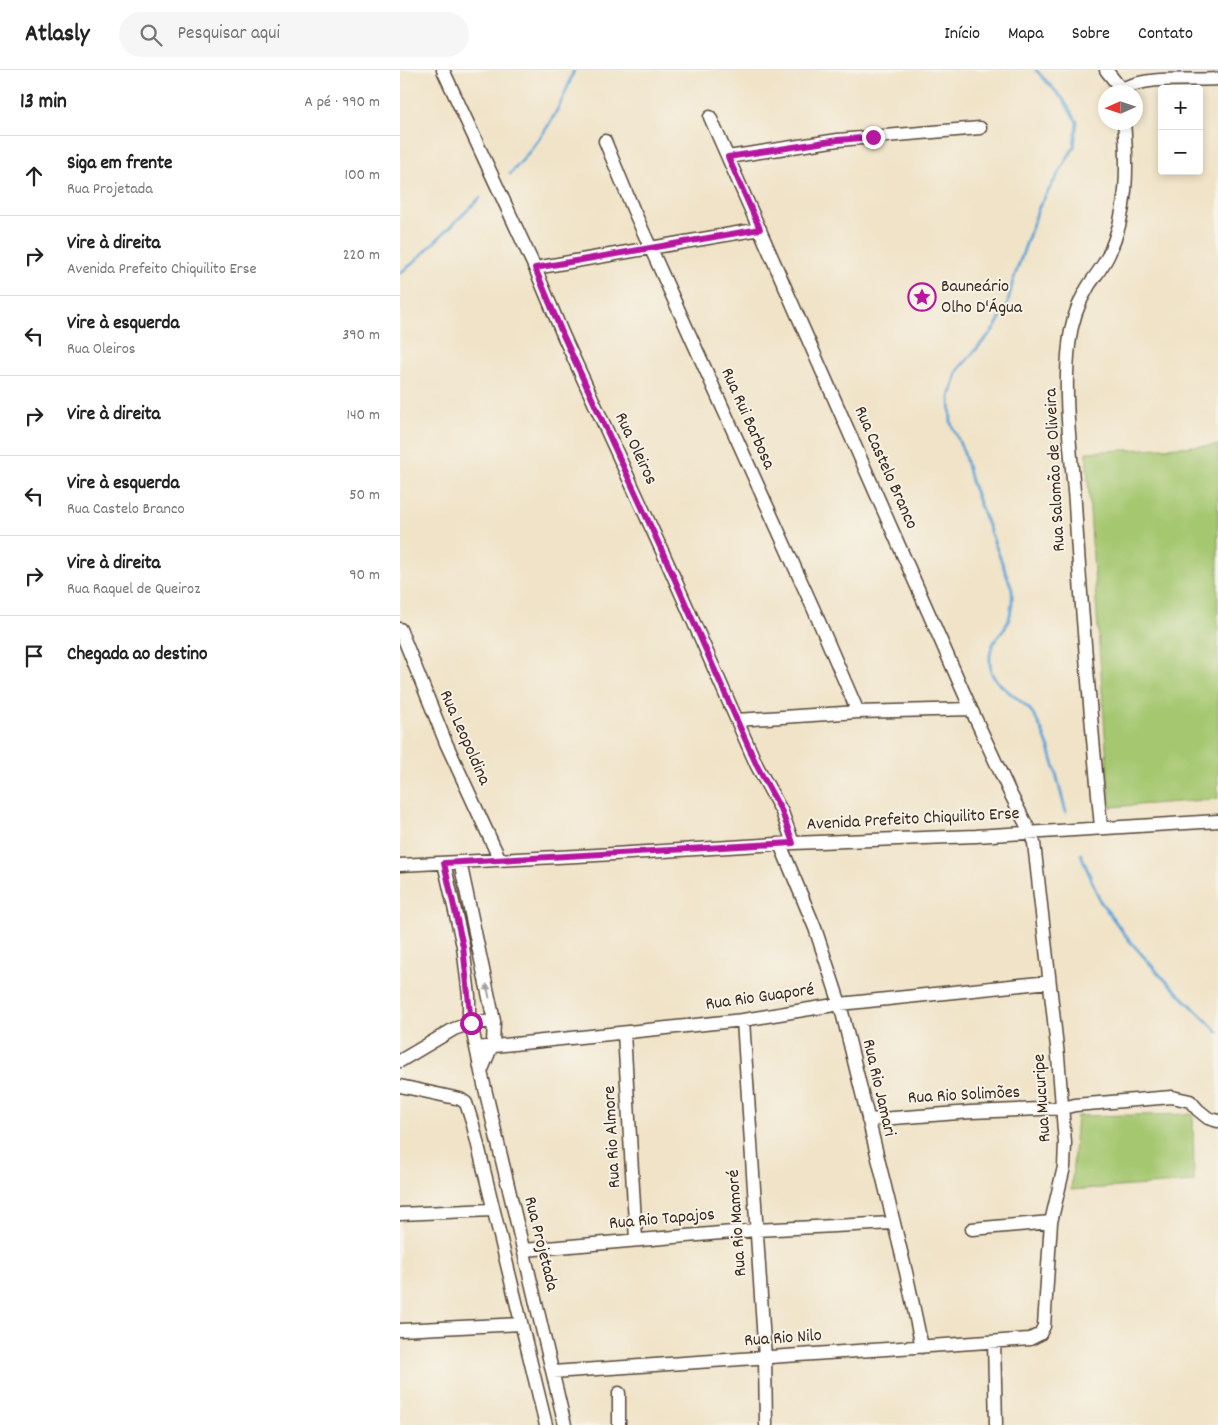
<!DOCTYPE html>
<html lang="pt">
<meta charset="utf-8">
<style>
:root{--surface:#fff;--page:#f6f6f6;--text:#222;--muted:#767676;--line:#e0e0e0}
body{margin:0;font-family:Dekko,sans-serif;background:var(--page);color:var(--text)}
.controls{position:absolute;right:15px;top:15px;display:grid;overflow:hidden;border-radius:5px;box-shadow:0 2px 8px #0003}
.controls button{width:45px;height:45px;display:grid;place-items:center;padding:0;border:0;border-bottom:1px solid var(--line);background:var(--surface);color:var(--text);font:25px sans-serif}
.compass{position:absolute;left:698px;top:15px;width:45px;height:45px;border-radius:50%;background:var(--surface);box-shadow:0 2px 8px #0003;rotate:267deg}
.stop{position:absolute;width:15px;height:15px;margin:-11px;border:4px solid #b5179e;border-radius:50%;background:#fff}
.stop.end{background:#b5179e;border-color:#fff;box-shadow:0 1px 5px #0008}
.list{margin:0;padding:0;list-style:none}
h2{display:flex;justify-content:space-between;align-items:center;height:65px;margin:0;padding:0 20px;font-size:21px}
h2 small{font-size:16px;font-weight:400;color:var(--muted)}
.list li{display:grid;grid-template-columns:32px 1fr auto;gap:15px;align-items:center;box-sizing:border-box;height:80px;padding:0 20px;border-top:1px solid var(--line)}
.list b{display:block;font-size:19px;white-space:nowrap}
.list p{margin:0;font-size:16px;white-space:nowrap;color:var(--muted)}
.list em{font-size:16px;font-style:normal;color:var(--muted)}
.icon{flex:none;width:28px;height:28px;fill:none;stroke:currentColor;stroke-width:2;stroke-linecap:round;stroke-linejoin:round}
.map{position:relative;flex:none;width:818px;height:1355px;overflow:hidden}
header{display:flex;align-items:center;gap:30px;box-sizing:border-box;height:70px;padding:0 25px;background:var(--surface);border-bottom:1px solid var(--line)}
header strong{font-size:24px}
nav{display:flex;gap:28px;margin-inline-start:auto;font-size:18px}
.search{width:350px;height:45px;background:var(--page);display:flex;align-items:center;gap:12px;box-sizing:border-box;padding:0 18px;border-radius:28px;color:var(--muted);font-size:19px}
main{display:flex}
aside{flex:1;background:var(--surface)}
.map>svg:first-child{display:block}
.green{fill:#a5c770;stroke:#707847}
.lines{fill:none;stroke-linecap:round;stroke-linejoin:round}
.stream{stroke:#60a5d6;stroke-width:3}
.minor-casing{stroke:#564637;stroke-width:15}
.minor{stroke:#fff;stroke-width:12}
.oneway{fill:#a79f9a}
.route{stroke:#b5179e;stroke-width:6}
.labels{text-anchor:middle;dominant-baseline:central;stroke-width:4;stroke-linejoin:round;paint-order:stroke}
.poi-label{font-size:18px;fill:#3b2a1e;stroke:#f7f3e8;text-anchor:start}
.street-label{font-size:18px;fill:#3b2a1e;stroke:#f7f3e8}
</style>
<header>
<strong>Atlasly</strong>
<div class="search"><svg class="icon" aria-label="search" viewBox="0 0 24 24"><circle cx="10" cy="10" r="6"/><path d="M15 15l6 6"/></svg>Pesquisar aqui</div>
<nav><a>Início</a><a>Mapa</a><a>Sobre</a><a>Contato</a></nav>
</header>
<main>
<aside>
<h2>13 min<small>A pé · 990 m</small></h2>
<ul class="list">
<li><svg class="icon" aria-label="ahead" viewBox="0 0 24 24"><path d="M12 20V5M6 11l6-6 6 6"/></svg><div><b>Siga em frente</b><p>Rua Projetada</p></div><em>100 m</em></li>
<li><svg class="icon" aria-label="right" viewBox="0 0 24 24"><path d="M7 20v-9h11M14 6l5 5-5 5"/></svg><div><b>Vire à direita</b><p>Avenida Prefeito Chiquilito Erse</p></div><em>220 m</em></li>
<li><svg class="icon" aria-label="left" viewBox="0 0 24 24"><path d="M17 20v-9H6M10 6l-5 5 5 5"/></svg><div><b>Vire à esquerda</b><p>Rua Oleiros</p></div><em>390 m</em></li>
<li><svg class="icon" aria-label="right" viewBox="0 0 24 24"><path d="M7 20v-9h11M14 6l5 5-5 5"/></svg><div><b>Vire à direita</b></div><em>140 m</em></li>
<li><svg class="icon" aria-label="left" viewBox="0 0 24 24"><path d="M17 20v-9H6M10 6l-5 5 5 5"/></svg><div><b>Vire à esquerda</b><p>Rua Castelo Branco</p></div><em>50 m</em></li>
<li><svg class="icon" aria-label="right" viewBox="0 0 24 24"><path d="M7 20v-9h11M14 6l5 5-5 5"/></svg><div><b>Vire à direita</b><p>Rua Raquel de Queiroz</p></div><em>90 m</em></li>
<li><svg class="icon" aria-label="arrive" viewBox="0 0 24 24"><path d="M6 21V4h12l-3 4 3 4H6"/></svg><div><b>Chegada ao destino</b></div></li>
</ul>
</aside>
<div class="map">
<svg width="818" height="1355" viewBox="0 0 818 1355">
<rect width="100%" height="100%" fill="#f7f3e8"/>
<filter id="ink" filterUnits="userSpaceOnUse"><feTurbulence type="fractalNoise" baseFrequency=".02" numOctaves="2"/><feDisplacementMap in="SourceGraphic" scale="10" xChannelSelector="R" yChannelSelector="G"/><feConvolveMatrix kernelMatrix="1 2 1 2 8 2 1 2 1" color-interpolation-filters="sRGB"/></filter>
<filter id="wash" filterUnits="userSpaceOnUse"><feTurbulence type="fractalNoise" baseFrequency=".0096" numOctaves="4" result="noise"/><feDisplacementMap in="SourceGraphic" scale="20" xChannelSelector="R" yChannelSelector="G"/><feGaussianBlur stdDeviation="1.12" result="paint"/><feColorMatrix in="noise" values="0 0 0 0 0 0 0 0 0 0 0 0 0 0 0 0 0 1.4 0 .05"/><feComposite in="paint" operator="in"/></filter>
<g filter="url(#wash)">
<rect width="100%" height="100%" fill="#f0e3c7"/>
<path class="green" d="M818,375V729L710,737L686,382Z
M793,1044L794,1112L671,1120L677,1046Z"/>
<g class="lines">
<path class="stream" d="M636,0L663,29L677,52L674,77L639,137L613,211L607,236L594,259L558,300L550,327L551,353L564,383L571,411L612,519C613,533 612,544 606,556C604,561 600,564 597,568C589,578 589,589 591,601C594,615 623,630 631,641C652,672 656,708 666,742
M110,104C140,72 160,42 174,0
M0,203L12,194L80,128
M681,784L700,831L729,870L760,905L818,962"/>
</g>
</g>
<g filter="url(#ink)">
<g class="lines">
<g class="minor-casing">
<path id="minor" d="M43,0L135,198L163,265L268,494L357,696L382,742L393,773
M706,0L721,19L722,22
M721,19C752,5 785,11 818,9
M205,71L233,139L414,540L458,642
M328,87L438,70L580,58
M135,198L360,159
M0,559L46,673L100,790
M337,650L458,642L571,639
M701,757C691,649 681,542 675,433C671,381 663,327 669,275C671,253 678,233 689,215C696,205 703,196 708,186C728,144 728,98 724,52
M380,774L415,858L440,934L506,1202L522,1277
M60,792L94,951L93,973L81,1002
M44,793L63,876L69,926V943L81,1002L165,1355
M0,795L197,785L393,773L576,766L818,751
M343,950L365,1288L366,1355
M224,963L236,1170
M76,978L343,950L440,934L649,912
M0,991L54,959L71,953L94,951
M0,1016L60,1029L66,1033L73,1055L146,1355
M468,1050L571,1042L663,1038L675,1035L772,1027L790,1031L798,1040L808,1048L818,1051
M0,1144L92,1140
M572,1159L651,1152
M124,1180L356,1160L493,1153
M0,1260L121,1254
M594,1272L596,1355
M153,1302L630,1269L640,1264L644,1256L651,1152L664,1097L665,1073L658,986L634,773L630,762L610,723L571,639L310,47
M219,1323V1355"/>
</g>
<use href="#minor" class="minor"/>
</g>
<defs><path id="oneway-solid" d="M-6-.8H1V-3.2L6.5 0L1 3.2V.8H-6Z" transform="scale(1.25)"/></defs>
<use class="oneway" href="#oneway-solid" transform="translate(88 921) rotate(-102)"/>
</g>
<g class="lines" filter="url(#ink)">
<path class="route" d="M71,953L63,876L44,793L393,773L382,742L357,696L268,494L163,265L135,198L360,159L328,87L438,70L473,67"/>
</g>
<defs>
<g id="sight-ring" transform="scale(1.4375)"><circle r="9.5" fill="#f7f3e8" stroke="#b5179e" stroke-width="1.5"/><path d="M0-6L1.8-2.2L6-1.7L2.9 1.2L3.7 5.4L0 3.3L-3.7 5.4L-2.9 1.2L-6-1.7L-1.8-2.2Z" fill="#b5179e"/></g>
</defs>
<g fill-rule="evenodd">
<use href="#sight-ring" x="522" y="227"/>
</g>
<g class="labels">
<g class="poi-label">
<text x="541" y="217">Bauneário<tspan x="541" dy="21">Olho D'Água</tspan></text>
</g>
<g class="street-label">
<text transform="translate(347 349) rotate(66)">Rua Rui Barbosa</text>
<text transform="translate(235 379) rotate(65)">Rua Oleiros</text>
<text transform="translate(485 398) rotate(66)">Rua Castelo Branco</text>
<text transform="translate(656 400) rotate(-93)">Rua Salomão de Oliveira</text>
<text transform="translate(64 668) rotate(66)">Rua Leopoldina</text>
<text transform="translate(513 750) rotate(-3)">Avenida Prefeito Chiquilito Erse</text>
<text transform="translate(360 928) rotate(-8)">Rua Rio Guaporé</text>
<text transform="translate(478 1018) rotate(77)">Rua Rio Jamari</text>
<text transform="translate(564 1026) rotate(-3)">Rua Rio Solimões</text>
<text transform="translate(643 1028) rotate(-94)">Rua Mucuripe</text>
<text transform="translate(213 1067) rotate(-93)">Rua Rio Almore</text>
<text transform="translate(262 1150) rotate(-5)">Rua Rio Tapajos</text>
<text transform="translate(338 1153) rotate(-94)">Rua Rio Mamoré</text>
<text transform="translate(140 1174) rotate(76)">Rua Projetada</text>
<text transform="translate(383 1269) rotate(-4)">Rua Rio Nilo</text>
</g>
</g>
</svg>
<div class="controls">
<button>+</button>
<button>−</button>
</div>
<svg class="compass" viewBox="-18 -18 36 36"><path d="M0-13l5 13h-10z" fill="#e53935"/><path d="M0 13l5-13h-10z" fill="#767676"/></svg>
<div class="stop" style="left:71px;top:953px"></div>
<div class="stop end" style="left:473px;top:67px"></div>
</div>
</main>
